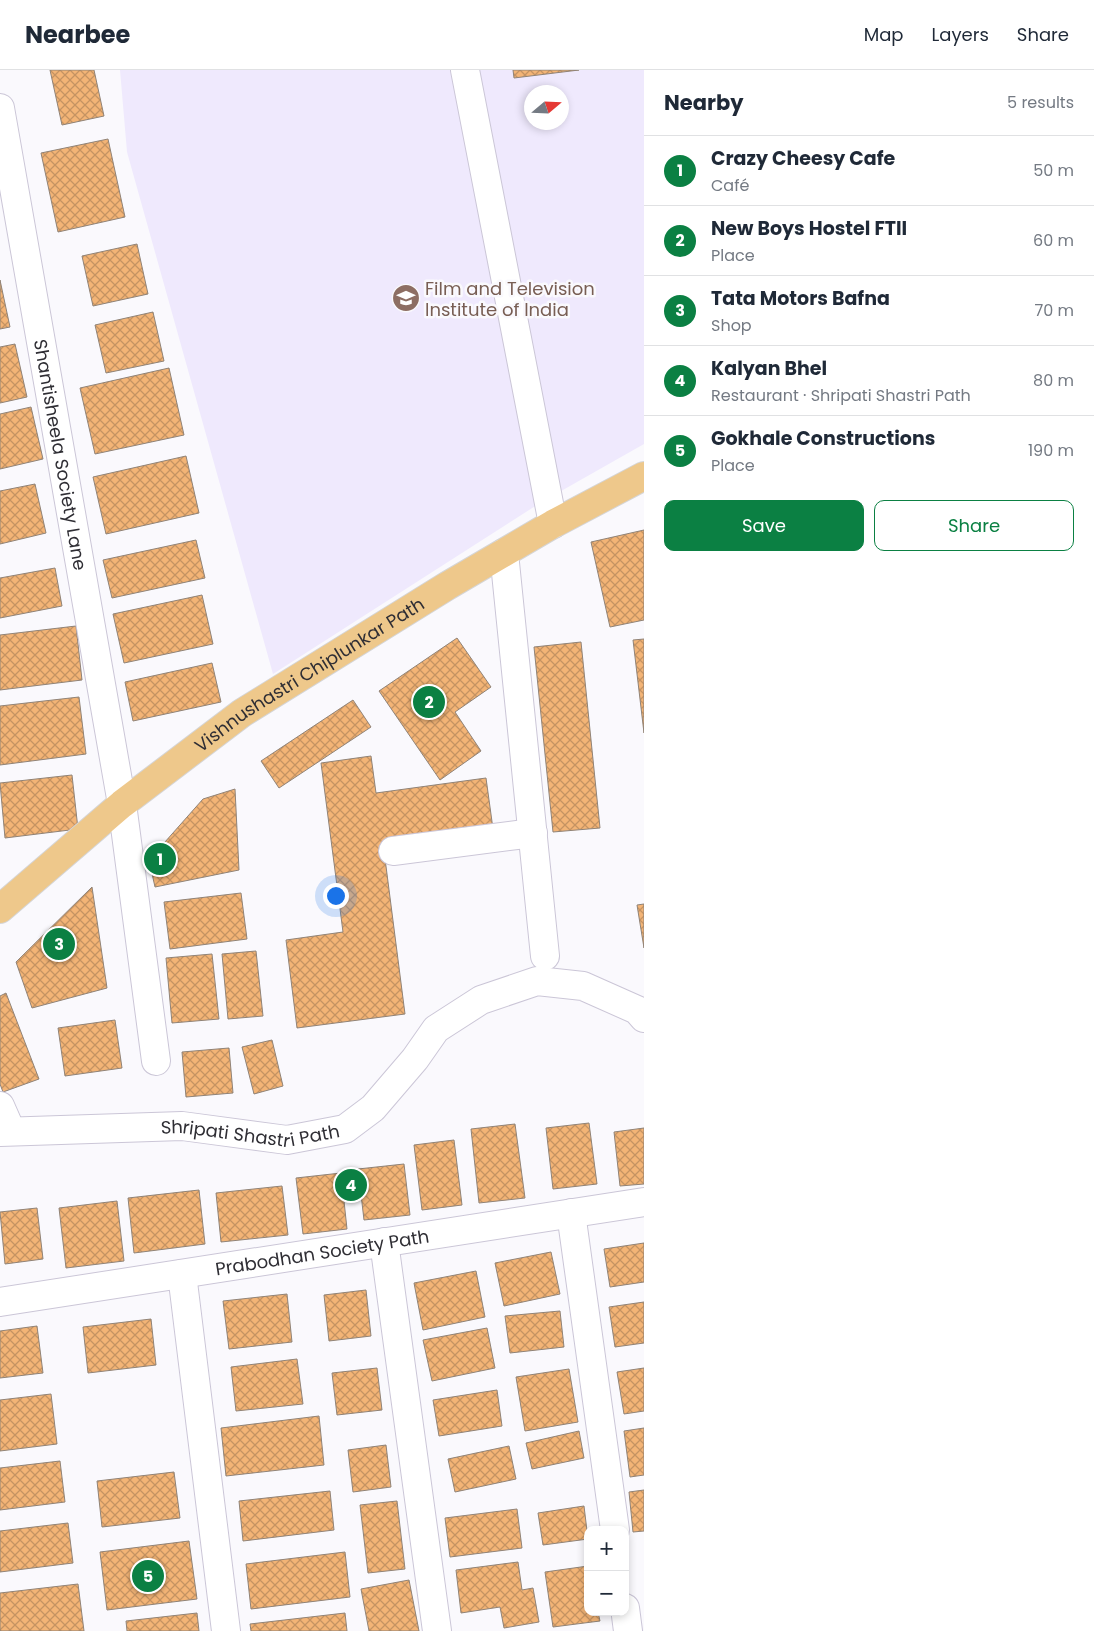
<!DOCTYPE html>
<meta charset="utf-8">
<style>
:root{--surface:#fff;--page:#f6f6f7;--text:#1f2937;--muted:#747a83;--line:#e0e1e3;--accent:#0b8043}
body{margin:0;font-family:Poppins,sans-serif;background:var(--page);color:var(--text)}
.controls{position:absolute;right:15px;bottom:15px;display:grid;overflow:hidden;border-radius:10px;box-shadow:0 2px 8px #0003}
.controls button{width:45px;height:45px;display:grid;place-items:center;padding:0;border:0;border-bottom:1px solid var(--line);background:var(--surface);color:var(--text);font:25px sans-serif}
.compass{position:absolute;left:524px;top:15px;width:45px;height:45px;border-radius:50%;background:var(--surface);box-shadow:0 2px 8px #0003;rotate:71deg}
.you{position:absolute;left:335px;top:825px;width:18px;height:18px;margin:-12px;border:4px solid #fff;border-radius:50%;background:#1a73e8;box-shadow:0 0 0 8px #1a73e833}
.badge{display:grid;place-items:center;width:32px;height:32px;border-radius:50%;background:var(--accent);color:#fff;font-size:16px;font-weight:700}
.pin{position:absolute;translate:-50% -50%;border:2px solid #fff;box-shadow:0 1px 5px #0006}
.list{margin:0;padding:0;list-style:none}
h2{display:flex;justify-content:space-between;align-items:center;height:65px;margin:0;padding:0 20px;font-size:21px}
h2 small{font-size:16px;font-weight:400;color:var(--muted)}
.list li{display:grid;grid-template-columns:32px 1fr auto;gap:15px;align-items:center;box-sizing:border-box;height:70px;padding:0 20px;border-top:1px solid var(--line)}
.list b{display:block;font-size:19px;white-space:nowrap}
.list p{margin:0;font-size:16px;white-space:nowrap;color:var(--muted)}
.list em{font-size:16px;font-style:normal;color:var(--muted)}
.actions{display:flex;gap:10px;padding:15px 20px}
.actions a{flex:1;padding:11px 0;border:1px solid var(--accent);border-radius:10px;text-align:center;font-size:18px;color:var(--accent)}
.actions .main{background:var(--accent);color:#fff}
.map{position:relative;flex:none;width:644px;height:1561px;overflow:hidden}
header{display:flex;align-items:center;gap:30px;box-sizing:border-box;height:70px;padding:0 25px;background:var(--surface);border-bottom:1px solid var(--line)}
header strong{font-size:24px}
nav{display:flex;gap:28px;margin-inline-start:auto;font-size:18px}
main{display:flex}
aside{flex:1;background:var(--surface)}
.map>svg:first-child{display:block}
.built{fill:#efe9fd;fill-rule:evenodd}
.building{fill:url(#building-cross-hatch);stroke:#908377}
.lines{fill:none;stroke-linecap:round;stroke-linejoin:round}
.minor-casing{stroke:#cbc6d7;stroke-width:30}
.major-casing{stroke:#d5d5d6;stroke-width:30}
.minor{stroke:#fff;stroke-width:28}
.major{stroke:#eec88b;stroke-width:28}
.labels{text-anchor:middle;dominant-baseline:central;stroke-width:5;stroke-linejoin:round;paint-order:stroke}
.education-label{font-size:18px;fill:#785e54;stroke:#faf9fd;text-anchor:start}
.street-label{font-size:18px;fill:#2f2e34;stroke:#faf9fd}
</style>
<header>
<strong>Nearbee</strong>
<nav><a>Map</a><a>Layers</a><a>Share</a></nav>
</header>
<main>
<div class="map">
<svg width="644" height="1561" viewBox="0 0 644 1561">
<defs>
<pattern id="building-cross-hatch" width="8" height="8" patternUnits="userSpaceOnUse" patternTransform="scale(1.25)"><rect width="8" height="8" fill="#f3b476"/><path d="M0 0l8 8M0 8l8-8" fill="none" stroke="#c59362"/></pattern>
</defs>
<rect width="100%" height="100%" fill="#faf9fd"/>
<path class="built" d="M120,0H644V374L540,433L273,604L127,82ZM532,22H562V52H532Z"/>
<path class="building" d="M50,0H94L104,46L62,55Z
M513,0H579L514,8Z
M108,69L125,147L58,162L41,83Z
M137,174L148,224L93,236L82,186Z
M0,210L10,257L0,259Z
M153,242L164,291L106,303L95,255Z
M15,274L27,327L0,333V277Z
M169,298L184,365L95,384L80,318Z
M31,337L43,389L0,399V344Z
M186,386L199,443L106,464L93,407Z
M35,414L46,463L0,474V421Z
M644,460V550L610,557L591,472Z
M196,470L205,508L112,528L103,490Z
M55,498L62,536L0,548V508Z
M202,525L213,574L124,593L113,544Z
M76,556L82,610L0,620V565Z
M457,568L491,617L455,642L481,681L440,710L379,621Z
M644,569V663L633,570Z
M581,572L600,758L553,762L534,577Z
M212,593L221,632L133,651L125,612Z
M79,627L86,684L0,695V636Z
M353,630L371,657L279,718L261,691Z
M371,686L376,723L486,708L493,759L383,773L405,944L297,958L286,870L343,862L321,693Z
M72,705L78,759L5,768L0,713Z
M235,719L239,800L155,817L149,790L203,729Z
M92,817L107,918L32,938L16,892Z
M241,823L247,869L170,879L164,832Z
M644,834V878L637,835Z
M256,881L263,946L228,949L222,884Z
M212,884L219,949L172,953L166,888Z
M6,923L39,1009L3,1022L0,1014V926Z
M115,950L122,998L65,1006L58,958Z
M272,970L283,1016L254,1024L242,977Z
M229,978L233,1023L186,1027L182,982Z
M589,1053L597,1114L553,1119L546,1058Z
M515,1054L525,1128L479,1133L471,1059Z
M644,1058V1114L620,1116L614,1062Z
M454,1070L462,1135L422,1140L414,1075Z
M404,1094L410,1145L364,1150L358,1099Z
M341,1103L347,1159L303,1164L296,1108Z
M282,1116L288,1165L221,1172L216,1123Z
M199,1120L205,1174L134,1183L128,1128Z
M117,1131L124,1191L66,1198L59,1138Z
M37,1138L43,1189L5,1194L0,1142Z
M644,1173V1212L610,1217L604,1179Z
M551,1182L560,1224L504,1236L495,1193Z
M476,1201L485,1247L423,1260L414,1213Z
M366,1220L371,1266L329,1271L324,1225Z
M287,1224L292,1272L229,1279L223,1231Z
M644,1232V1273L615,1277L609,1237Z
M560,1241L564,1277L510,1283L505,1246Z
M151,1249L156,1295L88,1303L83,1257Z
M37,1256L43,1303L0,1308V1261Z
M487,1258L495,1298L432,1311L423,1270Z
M297,1289L303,1334L236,1341L231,1297Z
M377,1298L382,1340L337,1345L332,1303Z
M644,1298V1341L624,1344L617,1302Z
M569,1299L578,1352L525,1361L516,1307Z
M497,1320L502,1356L439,1366L433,1330Z
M51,1324L57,1374L0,1381V1330Z
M319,1346L324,1395L226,1406L221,1358Z
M644,1358V1405L630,1407L624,1361Z
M579,1361L584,1388L532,1399L526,1373Z
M386,1375L391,1417L353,1422L348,1380Z
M509,1376L516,1409L455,1422L448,1389Z
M60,1391L65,1432L0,1440V1398Z
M174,1402L180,1448L102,1457L97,1411Z
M644,1420V1461L633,1462L629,1422Z
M330,1421L334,1460L243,1471L239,1431Z
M397,1431L405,1499L368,1503L360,1435Z
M584,1436L588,1469L543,1475L538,1443Z
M517,1439L522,1478L450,1487L445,1448Z
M68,1453L73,1493L0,1502V1461Z
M189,1471L197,1529L107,1540L100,1482Z
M345,1482L350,1527L251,1539L246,1494Z
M518,1492L522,1520L533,1518L539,1552L504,1558L500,1537L461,1543L456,1500Z
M588,1496V1542H598L600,1551L553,1557L545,1502Z
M409,1510L419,1561H369L361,1519Z
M78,1514L84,1561H0V1523Z
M197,1543L199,1561H127L126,1551Z
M345,1543L347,1561H251L250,1554Z"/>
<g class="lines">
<g class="minor-casing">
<g id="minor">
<path d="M465,0L553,454"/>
<path id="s1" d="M0,38L122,734L156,991"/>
<path d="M504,483L545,886"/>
<path d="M393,781L533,763"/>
<path d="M0,1036L11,1061"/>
<path id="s2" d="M0,1062L182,1056L287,1070L345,1059L373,1038L415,989L436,959L481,930L537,911L583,916L637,940L644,948"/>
<path d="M571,1143L615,1460"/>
<path d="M384,1172L437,1561"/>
<path d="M182,1204L226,1561"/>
<path id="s3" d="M0,1232L644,1132"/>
<path d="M625,1538L628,1561"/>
</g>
</g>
<g class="major-casing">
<g id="major">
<path id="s4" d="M0,839L122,734L242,643L447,516L553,454L644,406"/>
</g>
</g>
<use href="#minor" class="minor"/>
<use href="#major" class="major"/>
</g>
<defs>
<g id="university-disc" transform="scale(1.4375)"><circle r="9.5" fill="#8d6e63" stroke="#faf9fd"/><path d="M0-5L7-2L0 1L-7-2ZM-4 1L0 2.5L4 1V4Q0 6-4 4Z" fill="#fff"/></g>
</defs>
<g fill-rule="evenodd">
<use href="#university-disc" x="406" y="228"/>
</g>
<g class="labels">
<g class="education-label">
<text x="425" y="218">Film and Television<tspan x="425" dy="21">Institute of India</tspan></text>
</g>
<g class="street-label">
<text stroke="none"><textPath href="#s1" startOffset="352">Shantisheela Society Lane</textPath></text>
<text stroke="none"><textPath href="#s4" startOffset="389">Vishnushastri Chiplunkar Path</textPath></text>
<text stroke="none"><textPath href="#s2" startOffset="251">Shripati Shastri Path</textPath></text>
<text stroke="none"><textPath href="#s3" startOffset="326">Prabodhan Society Path</textPath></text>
</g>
</g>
</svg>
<div class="controls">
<button>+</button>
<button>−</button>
</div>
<svg class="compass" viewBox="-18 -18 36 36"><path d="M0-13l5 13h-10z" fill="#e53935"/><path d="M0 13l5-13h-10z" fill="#747a83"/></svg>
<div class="you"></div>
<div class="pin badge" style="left:160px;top:789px">1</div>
<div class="pin badge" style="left:429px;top:632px">2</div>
<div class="pin badge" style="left:59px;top:874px">3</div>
<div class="pin badge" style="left:351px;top:1115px">4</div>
<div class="pin badge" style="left:148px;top:1506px">5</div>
</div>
<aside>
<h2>Nearby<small>5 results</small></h2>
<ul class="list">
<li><span class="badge">1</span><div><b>Crazy Cheesy Cafe</b><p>Café</p></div><em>50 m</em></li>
<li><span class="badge">2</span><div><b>New Boys Hostel FTII</b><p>Place</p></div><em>60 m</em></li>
<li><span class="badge">3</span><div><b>Tata Motors Bafna</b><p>Shop</p></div><em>70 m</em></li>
<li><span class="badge">4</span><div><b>Kalyan Bhel</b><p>Restaurant · Shripati Shastri Path</p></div><em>80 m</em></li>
<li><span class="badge">5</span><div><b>Gokhale Constructions</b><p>Place</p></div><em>190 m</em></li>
</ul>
<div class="actions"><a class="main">Save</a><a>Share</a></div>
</aside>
</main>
